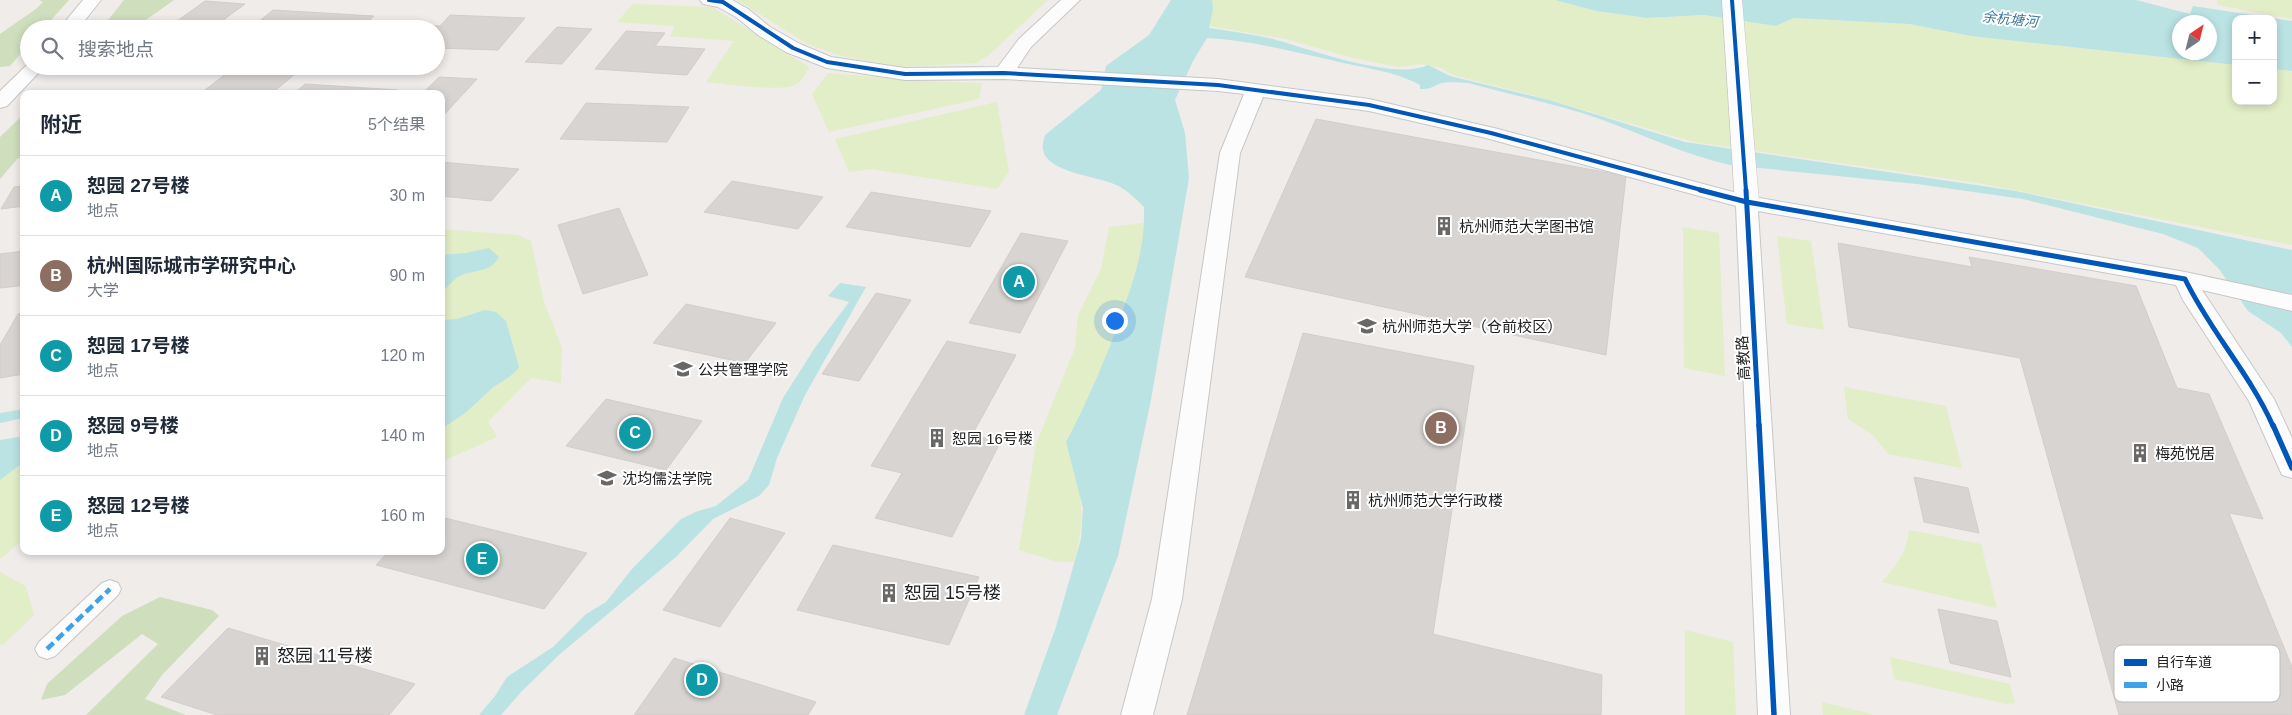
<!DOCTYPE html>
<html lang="zh">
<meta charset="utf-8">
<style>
:root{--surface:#fff;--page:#f6f6f7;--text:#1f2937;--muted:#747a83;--line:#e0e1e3;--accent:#0f766e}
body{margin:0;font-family:Arial,"Noto Sans SC",sans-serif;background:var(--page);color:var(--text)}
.controls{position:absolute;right:15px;top:15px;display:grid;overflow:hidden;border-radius:10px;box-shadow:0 2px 8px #0003}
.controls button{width:45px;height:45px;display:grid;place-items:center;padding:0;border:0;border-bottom:1px solid var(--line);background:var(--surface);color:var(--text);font:25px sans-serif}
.compass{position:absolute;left:2172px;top:15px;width:45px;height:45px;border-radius:50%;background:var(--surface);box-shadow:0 2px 8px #0003;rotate:35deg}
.you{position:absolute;left:1114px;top:320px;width:18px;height:18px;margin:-12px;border:4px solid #fff;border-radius:50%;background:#1a73e8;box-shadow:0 0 0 8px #1a73e833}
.badge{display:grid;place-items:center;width:32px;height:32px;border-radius:50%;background:var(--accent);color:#fff;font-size:16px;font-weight:700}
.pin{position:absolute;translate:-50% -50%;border:2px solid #fff;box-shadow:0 1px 5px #0006}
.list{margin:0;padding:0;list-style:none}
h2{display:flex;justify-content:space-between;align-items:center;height:65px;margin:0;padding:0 20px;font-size:21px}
h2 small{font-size:16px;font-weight:400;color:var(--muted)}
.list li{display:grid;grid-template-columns:32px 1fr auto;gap:15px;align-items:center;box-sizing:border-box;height:80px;padding:0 20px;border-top:1px solid var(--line)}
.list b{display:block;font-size:19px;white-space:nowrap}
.list p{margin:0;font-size:16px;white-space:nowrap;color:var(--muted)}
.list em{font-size:16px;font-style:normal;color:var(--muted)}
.icon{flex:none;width:28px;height:28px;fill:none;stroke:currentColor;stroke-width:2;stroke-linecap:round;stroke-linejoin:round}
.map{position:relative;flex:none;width:2292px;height:715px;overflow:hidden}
.search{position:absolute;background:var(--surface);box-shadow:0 2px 8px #0003;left:20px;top:20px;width:425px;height:55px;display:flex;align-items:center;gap:12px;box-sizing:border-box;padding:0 18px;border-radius:28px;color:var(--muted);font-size:19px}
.panel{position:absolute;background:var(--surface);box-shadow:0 2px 8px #0003;left:20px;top:90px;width:425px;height:465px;border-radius:10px}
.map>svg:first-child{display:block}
.grass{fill:#e2eec7}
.forest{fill:#cfdfbd}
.water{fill:#bbe3e4;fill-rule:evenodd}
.building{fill:#d8d4d2;stroke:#d3cdcb}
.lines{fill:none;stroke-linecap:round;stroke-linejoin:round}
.pedestrian-casing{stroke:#c8c7c6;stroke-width:2}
.minor-casing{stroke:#c8c7c6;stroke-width:2}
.tertiary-casing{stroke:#c8c7c6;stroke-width:1}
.pedestrian{fill:#fdfcfc;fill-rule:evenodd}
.minor{fill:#fdfcfc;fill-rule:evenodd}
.tertiary{fill:#fdfcfc;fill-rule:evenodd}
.quiet{stroke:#3ea2ea;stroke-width:4.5;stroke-dasharray:9 4.5;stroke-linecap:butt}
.cycleway-far2-casing{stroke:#fff;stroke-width:6}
.cycleway-far1-casing{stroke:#fff;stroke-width:8}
.cycleway-casing{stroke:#fff;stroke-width:9}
.cycleway-far2{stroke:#0057b8;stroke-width:4}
.cycleway-far1{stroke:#0057b8;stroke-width:5}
.cycleway{stroke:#0057b8;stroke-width:5.5}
.labels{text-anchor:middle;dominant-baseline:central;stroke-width:4;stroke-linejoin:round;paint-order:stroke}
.far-water-label{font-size:14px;font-style:italic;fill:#3b7997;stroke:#fff}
.poi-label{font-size:15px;fill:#212121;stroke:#fff;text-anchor:start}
.street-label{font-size:15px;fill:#212121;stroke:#fff}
.near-poi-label{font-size:18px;fill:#212121;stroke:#fff;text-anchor:start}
.key{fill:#fff;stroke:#bcbcbc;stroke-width:1}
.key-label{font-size:14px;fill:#212121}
</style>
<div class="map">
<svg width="2292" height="715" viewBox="0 0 2292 715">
<rect width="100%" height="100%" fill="#efecea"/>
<path class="grass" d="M737,0H1048L989,55L976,63L902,67L841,56L808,44Z
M1212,0H1555L1596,11L1647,18L1704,15L1776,26L1794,18L1909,24L1971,36L2236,65V101H2273V69L2292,71V245L1978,183L1694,142L1532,95L1453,75L1441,68L1422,64L1399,67L1357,59L1286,39L1209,26L1213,9Z
M2217,0H2292V19L2217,5Z
M633,4L712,7L809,67C806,73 803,81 795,85C779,92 726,84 706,82L734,41L670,36L675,26L617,22Z
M828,73L928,81L982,83L979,99L829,132L812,94Z
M997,102L1009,172L997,189L871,169L849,172L835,139Z
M1144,223C1143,236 1143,252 1139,265C1122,326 1096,386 1066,442C1081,487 1088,514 1074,562H1058L1019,550L1036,444L1075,348L1078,315L1101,269L1109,227Z
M1683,227L1719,233L1725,376L1684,368Z
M441,229L518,235L531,241L544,302L562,348L561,383L531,378L488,422L497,437L441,462Z
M1777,236L1811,241L1824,330L1787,324Z
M1844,387L1946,406L1962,468L1888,454L1874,436L1848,419Z
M24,462V539L0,559V480Z
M1909,530L1981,544L1997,608L1882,582C1896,566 1907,552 1909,530Z
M0,572L26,586L34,615L4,644L0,645Z
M1685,630L1733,642L1736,715H1685Z
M1890,657L2010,684L2015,703L2007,704L1894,679Z
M1822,702L1872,714V715H1823Z"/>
<path class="forest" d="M39,0H69L43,29H29V44L10,66L0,67V34L36,9L43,2Z
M124,0H174L133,29H101Z
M24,114V158H18L0,179V137Z
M160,597L212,610L219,616L162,675L145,699L186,715H86L158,644L142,634L65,695L41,700L47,684L122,616Z"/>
<path class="water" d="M1171,0H1212L1213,9L1209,28C1230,31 1252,34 1273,39C1309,49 1395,81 1428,65L1450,76L1549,100L1685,142L2016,191L2292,250V347L2281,333L2248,311L2219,269L2198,248L2163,234L2023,199L1917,184L1730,165C1685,155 1644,135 1600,119C1557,104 1512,95 1468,83C1459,83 1448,81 1439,84C1430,88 1431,89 1420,89V85C1395,71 1363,68 1335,61C1293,52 1250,40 1207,38L1193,61L1175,100L1185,133L1189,178L1151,400L1118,556L1057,715H1024L1056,627L1081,539L1083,508L1066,442C1087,402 1105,361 1120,319C1134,278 1145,251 1144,207C1135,198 1126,189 1114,184C1095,176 1047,172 1043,150C1042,145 1044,139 1045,135L1101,90L1106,66L1149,35Z
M1555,0H2136L2190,14L2193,6L2292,21V71L2273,69V19H2236V65L1971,36L1909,24L1794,18L1776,26L1704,15L1647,18L1596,11ZM2180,22H2210V52H2180Z
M489,248L499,257C490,273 477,269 462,275C455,277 447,288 441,293V255L466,253Z
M840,283L866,287L805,395L777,458L769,485L759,496L713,519L677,556L560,654L521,692L501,715H479L495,696L507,677L553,647L586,614L606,602L632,569L681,519L698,511L716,506L748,480L783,398L814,349L849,302L828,296Z
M485,310L496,312L506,321L519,367C511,379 498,382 488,392C473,406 460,419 441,428V320L457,319Z
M24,409V418L0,423V413Z
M24,436V462L0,480V440Z"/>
<path class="building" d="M205,1L245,4L211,29H166Z
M273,10L374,16L360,29H250Z
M450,15L525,18L498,50L436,48V29H394L399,25L440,26Z
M557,27L592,29L562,64L525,62Z
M626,31L665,33L655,46L705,49L687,75L595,69Z
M236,66H265L301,69L271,94L205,90Z
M439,77L477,79L441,118V94H422Z
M305,84L398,90L394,94H294Z
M586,103L689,107L667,142L560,139Z
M1316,119L1626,176L1606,355L1245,277Z
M441,162L519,169L491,201L441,196Z
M732,181L823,197L798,229L704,212Z
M24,186V206L1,209L14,187Z
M871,192L991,211L970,247L846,227Z
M619,208L648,275L583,294L558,225Z
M1021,233L1068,241L1020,333L969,323Z
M1838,243L1972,267L1969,257L2136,286L2177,388L2209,394L2263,519L2229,513L2292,667V715H2119L2020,358L1849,327Z
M24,251V279L19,286L0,288V254Z
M876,293L911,300L859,381L822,374Z
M686,304L776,323L745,363L653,343Z
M24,313V374L0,378V345L18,314Z
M1303,333L1474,366L1433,634L1602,675L1601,715H1187Z
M947,341L1016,355L972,435L1001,441L952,537L875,518L902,473L871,466Z
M606,399L645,408L702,421L666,470L566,446Z
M1914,477L1968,488L1979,533L1924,522Z
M441,517L587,553L544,609L376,565L389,551H441Z
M730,518L785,533L720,627L663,610Z
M833,545L979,577L949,645L797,610Z
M1938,609L1997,621L2011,677L1950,663Z
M228,628L415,684L389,715H217L161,697Z
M674,658L816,702L808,715H634Z"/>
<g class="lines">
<g class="pedestrian-casing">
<path id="pedestrian" d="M110,580L118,583L121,589L118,595L55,656L47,659L39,656L35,649L39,642L102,583Z"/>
</g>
<g class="minor-casing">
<path id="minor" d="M83,0H101L78,29H59Z
M700,0H732L748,9L770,27L800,44L831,57L905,68L998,67L1019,39L1061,0H1080L1031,47L1017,68L1218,79L1369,99L1498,129L1748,196L2185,272L2292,295V311L2202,290L2274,399L2292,438V478L2282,475L2249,401L2183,300L2176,285L1758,211L1790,715H1758L1736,206L1486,138L1369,111L1263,97L1240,153L1182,599L1153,715H1121L1152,599L1220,153L1244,94L1218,91L1004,79L905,80L827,68L786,52L758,35L736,17L718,7L703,4Z
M29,63V66H45L7,106L0,108V91Z"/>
</g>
<g class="tertiary-casing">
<path id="tertiary" d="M1722,0H1742L1759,202L1755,207L1747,209L1739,207L1735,202Z"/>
</g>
<use href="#pedestrian" class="pedestrian"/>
<use href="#minor" class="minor"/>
<use href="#tertiary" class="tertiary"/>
<path class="quiet" d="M47,649L110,589"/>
<g class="cycleway-far2-casing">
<path id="cycleway-far2" d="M709,0L723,2L793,48L827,62L905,74L1004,73L1218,85L1369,105L1491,133L1705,191
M1732,0L1746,191"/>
</g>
<g class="cycleway-far1-casing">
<path id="cycleway-far1" d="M1700,190L1747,202L2185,279C2210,331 2250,374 2273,426
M1746,190L1759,426"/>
</g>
<g class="cycleway-casing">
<path id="cycleway" d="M1759,425L1774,715
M2273,425L2292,468"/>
</g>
<use href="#cycleway-far2" class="cycleway-far2"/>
<use href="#cycleway-far1" class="cycleway-far1"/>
<use href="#cycleway" class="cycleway"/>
</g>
<defs>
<g id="building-bare" transform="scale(1.5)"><path d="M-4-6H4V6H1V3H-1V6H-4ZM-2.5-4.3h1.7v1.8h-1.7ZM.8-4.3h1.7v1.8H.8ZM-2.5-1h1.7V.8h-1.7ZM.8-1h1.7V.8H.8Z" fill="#696867" stroke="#fff" stroke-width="2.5" paint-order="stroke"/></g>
<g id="university-bare" transform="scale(1.5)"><path d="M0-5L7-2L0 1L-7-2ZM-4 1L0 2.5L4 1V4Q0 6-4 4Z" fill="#696867" stroke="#fff" stroke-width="2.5" paint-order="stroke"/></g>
</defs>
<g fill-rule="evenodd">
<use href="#building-bare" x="1444" y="226"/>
<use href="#university-bare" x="1367" y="326"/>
<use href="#university-bare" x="683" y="369"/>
<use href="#building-bare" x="937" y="438"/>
<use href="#building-bare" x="2140" y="453"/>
<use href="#university-bare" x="607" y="478"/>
<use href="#building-bare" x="1353" y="500"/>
<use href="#building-bare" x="889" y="593"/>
<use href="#building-bare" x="262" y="656"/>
</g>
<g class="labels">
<g class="far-water-label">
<text transform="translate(2010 19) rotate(6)">余杭塘河</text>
</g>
<g class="poi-label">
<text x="1459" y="226">杭州师范大学图书馆</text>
<text x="1382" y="326">杭州师范大学（仓前校区）</text>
<text x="698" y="369">公共管理学院</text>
<text x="952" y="438">恕园 16号楼</text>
<text x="2155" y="453">梅苑悦居</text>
<text x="622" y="478">沈均儒法学院</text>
<text x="1368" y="500">杭州师范大学行政楼</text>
</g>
<g class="street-label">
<text transform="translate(1743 358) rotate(-93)">高教路</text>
</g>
<g class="near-poi-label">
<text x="904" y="593">恕园 15号楼</text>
<text x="277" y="656">怒园 11号楼</text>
</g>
</g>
<rect x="2114" y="645" width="166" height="57" rx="8" class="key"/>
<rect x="2124" y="659" width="23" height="7" fill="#0057b8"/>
<rect x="2124" y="682" width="23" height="6" fill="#3ea2ea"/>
<g class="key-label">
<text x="2156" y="667">自行车道</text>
<text x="2156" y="690">小路</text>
</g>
</svg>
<div class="controls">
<button>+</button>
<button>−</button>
</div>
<svg class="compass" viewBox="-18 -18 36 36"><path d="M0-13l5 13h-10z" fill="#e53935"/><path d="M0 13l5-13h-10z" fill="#747a83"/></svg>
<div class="you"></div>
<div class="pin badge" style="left:1019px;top:282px;background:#0f9aa8">A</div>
<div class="pin badge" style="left:1441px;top:428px;background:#8d6e63">B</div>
<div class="pin badge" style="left:635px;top:433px;background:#0f9aa8">C</div>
<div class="pin badge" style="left:702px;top:680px;background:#0f9aa8">D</div>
<div class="pin badge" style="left:482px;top:559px;background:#0f9aa8">E</div>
<div class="search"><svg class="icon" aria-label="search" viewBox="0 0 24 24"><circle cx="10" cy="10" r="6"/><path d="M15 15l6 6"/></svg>搜索地点</div>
<section class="panel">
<h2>附近<small>5个结果</small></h2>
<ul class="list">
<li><span class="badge" style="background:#0f9aa8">A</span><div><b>恕园 27号楼</b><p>地点</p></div><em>30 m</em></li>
<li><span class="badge" style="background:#8d6e63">B</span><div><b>杭州国际城市学研究中心</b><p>大学</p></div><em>90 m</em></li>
<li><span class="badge" style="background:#0f9aa8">C</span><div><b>恕园 17号楼</b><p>地点</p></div><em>120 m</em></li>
<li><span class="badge" style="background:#0f9aa8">D</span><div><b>怒园 9号楼</b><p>地点</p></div><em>140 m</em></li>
<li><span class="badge" style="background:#0f9aa8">E</span><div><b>怒园 12号楼</b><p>地点</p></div><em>160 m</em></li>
</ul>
</section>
</div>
